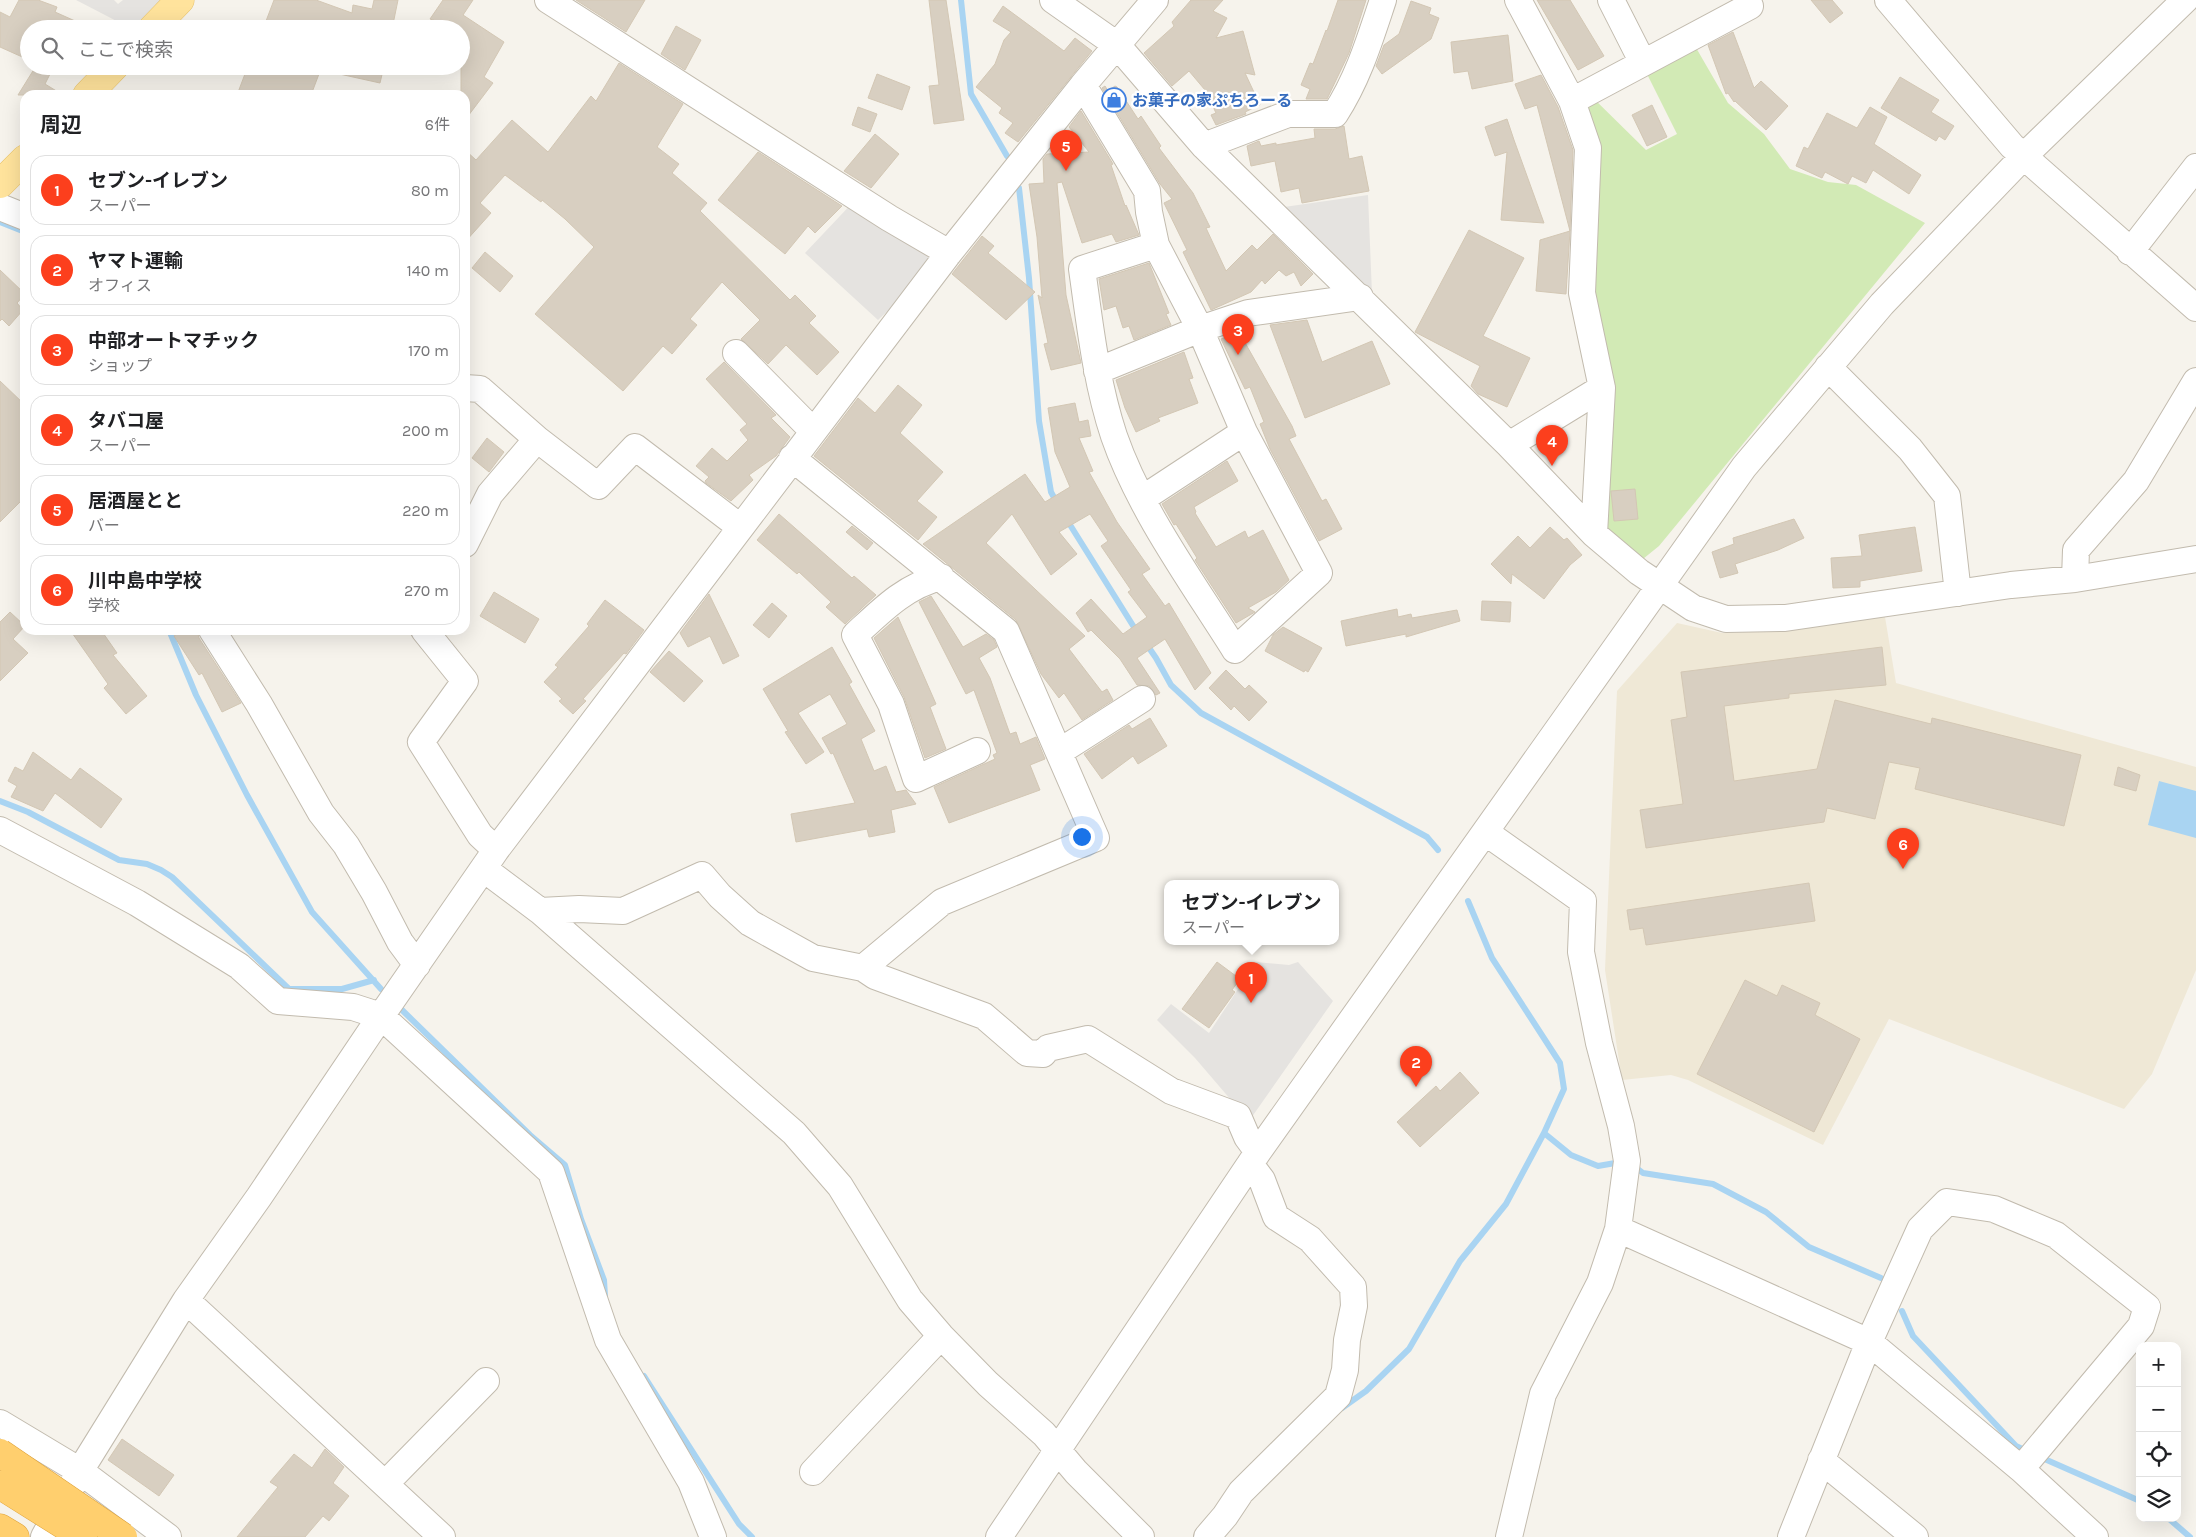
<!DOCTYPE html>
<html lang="ja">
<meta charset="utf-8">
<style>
:root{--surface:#fff;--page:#f2f2f2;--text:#202124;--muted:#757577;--line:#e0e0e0;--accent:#fc3f1d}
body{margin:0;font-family:Karla,"Noto Sans JP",sans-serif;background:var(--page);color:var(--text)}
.controls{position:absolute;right:15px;bottom:15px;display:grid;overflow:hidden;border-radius:10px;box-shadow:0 5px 20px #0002}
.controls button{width:45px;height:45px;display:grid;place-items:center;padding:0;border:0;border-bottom:1px solid var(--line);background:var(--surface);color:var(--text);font:25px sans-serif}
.you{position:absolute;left:1081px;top:836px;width:18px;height:18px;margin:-12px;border:4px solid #fff;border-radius:50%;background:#1a73e8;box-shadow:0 0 0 8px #1a73e833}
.badge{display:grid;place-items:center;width:32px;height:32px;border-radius:50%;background:var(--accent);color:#fff;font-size:16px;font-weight:700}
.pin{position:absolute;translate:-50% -41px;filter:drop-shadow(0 1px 2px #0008)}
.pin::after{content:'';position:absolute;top:26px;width:18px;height:15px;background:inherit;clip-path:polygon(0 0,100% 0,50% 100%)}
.popup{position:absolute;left:1164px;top:880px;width:175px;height:65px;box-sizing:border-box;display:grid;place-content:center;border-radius:10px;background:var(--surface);filter:drop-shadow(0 1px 4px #0005);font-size:16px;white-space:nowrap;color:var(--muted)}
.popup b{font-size:19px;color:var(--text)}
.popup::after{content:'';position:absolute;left:50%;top:100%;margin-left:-10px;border:10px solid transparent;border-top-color:var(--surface)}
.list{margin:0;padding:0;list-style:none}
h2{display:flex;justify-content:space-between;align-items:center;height:65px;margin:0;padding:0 20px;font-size:21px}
h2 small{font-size:16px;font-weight:400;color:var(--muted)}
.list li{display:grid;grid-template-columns:32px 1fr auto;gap:15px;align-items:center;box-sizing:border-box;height:70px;margin:0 10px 10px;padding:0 10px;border:1px solid var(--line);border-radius:15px}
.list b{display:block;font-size:19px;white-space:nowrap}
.list p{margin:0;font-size:16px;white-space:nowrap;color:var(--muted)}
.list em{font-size:16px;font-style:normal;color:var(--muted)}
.icon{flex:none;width:28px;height:28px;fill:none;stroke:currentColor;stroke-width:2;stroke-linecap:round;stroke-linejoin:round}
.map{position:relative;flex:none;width:2196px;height:1537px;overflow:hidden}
.search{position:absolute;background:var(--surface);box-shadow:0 5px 20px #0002;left:20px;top:20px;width:450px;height:55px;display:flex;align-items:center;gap:12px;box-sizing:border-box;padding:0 18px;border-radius:28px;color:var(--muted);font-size:19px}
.panel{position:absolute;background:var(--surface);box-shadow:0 5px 20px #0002;left:20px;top:90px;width:450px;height:545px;border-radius:15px}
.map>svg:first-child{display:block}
.education{fill:#efe8d6}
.green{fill:#d2eab5}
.parking{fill:#e5e3e0}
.water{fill:#a9d4f2}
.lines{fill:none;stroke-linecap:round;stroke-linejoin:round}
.stream{stroke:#a9d4f2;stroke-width:6}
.building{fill:#d8cfc1;stroke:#d3c7b4}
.minor-casing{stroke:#c2bbae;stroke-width:28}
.major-casing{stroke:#e6c16a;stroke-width:29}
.highway-casing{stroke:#e0a43c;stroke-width:29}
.minor{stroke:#fff;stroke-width:26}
.major{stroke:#ffe39c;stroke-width:28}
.highway{stroke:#ffcf6e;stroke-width:28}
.highway-bridge-casing{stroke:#e0a43c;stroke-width:29;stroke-linecap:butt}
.highway-bridge{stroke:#ffcf6e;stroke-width:28}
.labels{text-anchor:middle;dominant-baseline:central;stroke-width:4.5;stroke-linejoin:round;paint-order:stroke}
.shop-label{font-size:16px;font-weight:bold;fill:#366cbe;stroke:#fff;text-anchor:start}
</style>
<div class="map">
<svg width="2196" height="1537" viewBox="0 0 2196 1537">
<rect width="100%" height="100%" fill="#f6f3ec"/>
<path class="education" d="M1885,617L1896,683L2196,767V970L2152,1074L2124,1109L1889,1019L1823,1145L1688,1080L1671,1075L1622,1080L1605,970L1617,691L1677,623L1722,633L1774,631Z"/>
<path class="green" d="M1695,46L1728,103L1764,134L1790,169L1828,182L1856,185L1925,223L1659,546L1638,563L1594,534L1611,402L1582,286L1583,106L1587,92L1646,150L1677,134L1646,72Z"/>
<path class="parking" d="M76,0H114L118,4L123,0H162L136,29H132Z
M1368,195L1372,294L1284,207Z
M857,198L949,253L878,320L805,253Z
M1256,962L1289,965L1298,962L1333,1001L1249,1121L1195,1058L1157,1020L1171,1004L1209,1033Z"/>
<path class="water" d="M2159,781L2196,791V838L2148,825Z"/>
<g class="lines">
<path class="stream" d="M961,0L971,94L1007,156
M1019,188L1029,278L1039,421L1051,492L1057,503
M0,222L25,232
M1067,520L1137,632
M169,630L196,695L247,795L312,912L381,989
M1145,642L1156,658L1171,685L1201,713L1427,837L1438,850
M0,801L28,812L119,860L147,864L161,870L172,877L289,989H342L374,980
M1468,901L1492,958L1560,1063L1564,1089L1544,1133L1571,1155L1598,1166L1621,1162
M402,1010L530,1135L565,1165L581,1219L604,1280L605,1296
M1634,1166L1643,1173L1713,1184L1766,1212L1809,1247L1881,1278
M1902,1311L1913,1336L2016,1446L2029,1452
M644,1376L739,1524L752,1537
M1342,1408L1366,1391L1409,1349L1460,1261L1506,1204L1544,1133
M2040,1457L2140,1501
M2168,1518L2190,1537"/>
</g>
<path class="building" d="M19,0H38L57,7L55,12L93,29H29V60L0,47V12L10,17Z
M274,0H316L352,13L353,5L372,9L374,0H398L392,29H263Z
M443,0H473L463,15L504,42L484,77L493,83L465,120V95H461V29H431L436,21L430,19Z
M576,0H645L626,32Z
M929,0H946L964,120L934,124L929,86L939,85Z
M1191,0H1223L1213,11L1227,18L1216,38L1243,31L1255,75L1245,73L1260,105L1245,112L1246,114L1216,125L1211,115L1216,113L1205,90L1189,71L1172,86L1144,53L1174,26L1172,22Z
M1338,0H1366L1349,53L1327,99H1306L1310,89L1301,85L1310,63L1313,64L1326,30L1327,31Z
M1537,0H1570L1604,56L1578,70Z
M1811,0H1832L1843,13L1830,23Z
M1411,1L1431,8L1429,14L1439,18L1431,39L1382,74L1376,66L1384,45L1399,34Z
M1003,6L1064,51L1075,38L1092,51L1018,142L1005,133L1013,123L999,113L1002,108L976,87L995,64L1004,40L1011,32L993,21Z
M676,26L701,40L685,70L661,54Z
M1733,32L1754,88L1761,81L1788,106L1766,130L1735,101L1734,102L1728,93L1726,94L1708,45Z
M1508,35L1513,81L1472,89L1468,71L1454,73L1451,42Z
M619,63L683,104L657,147L679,164L672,173L707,203L700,211L790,300L795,295L816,316L809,323L839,352L817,375L786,345L768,364L741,339L760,320L722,282L690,319L697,325L672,354L663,346L623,391L535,314L594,247L565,219L542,200L541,202L505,175L480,203L491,213L465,242V150L476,160L512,120L548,152L591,96L596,101Z
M36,66H54L45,84L63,95H18Z
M248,66H322L311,95H237Z
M336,66H384L380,83L335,73Z
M877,74L910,87L902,110L868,98Z
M1541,75L1558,107L1573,150L1570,231L1537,105L1525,109L1515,84Z
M1900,77L1939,100L1931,112L1954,126L1945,140L1939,136L1936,141L1881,108Z
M1105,86L1108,91L1115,86L1117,87L1138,119L1141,116L1161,146L1159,148L1193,193L1210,227L1206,228L1226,271L1252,245L1257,250L1273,234L1313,274L1301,286L1294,272L1286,276L1279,270L1265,284L1262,280L1251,292L1211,310L1183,252L1187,250L1164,203L1172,199L1160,184L1102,88Z
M1652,105L1667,137L1647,146L1632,115Z
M858,107L877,114L870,132L852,125Z
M1870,107L1887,117L1874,144L1921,175L1909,194L1873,170L1866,183L1852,176L1848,184L1825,172L1822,178L1796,166L1804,147L1808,149L1827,113L1857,128Z
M1081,111L1113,164L1111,165L1125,206L1126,205L1139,235L1116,242L1112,234L1082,243L1062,182L1057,183L1066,295L1081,363L1051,370L1044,344L1048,343L1038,295L1042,298L1037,237L1029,184L1044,183L1043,159L1047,154L1089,152L1069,127Z
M1507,119L1514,140L1544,223L1501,220L1507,152L1495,156L1485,127Z
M1344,126L1349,159L1362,156L1369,191L1302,203L1299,188L1281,192L1275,161L1251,166L1247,146L1259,141L1261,146L1276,143V145L1315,138L1314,129H1335Z
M875,134L899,154L871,188L844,171Z
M758,152L842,206L815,233L808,226L785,254L718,200Z
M1469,230L1524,258L1483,336L1530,358L1507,407L1478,394L1471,386L1480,366L1415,332Z
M1570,231L1566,294L1536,291L1540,240Z
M982,236L994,246L988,253L1035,292L1006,320L952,274Z
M485,252L513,276L500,292L472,268Z
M1149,263L1169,313L1166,314L1171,325L1134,340L1129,326L1123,328L1116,306L1104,310L1099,279Z
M0,270L25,294L17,303L23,310L9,326L2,319L0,321Z
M1307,320L1322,362L1372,341L1390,384L1305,418L1270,325Z
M1239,332L1292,426L1296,436L1289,439L1322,501L1326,499L1342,529L1319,541L1270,449L1260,424L1264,422L1250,387L1245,389L1221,339Z
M1184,352L1193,378L1189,379L1198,403L1158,418L1160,421L1136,432L1125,408L1116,380Z
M724,362L776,415L771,418L790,437L776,456L749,475L753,480L731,501L706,483L705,481L709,477L696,466L712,448L727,461L748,440L740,430L747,424L706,379Z
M0,381L25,405V497L0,522Z
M898,385L922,405L900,433L943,472L917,501L937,517L918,540L814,456L858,398L875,413Z
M1075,403L1079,422L1088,420L1091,436L1079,438L1093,471L1089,472L1117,522L1150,569L1142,574L1165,606L1169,603L1211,673L1195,690L1165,639L1137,658L1160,693L1156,695L1149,686L1137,685L1120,659L1091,630L1088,632L1076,613L1091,599L1123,634L1147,617L1128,592L1131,590L1101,546L1108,541L1090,514L1059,532L1077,554L1051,575L1012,514L986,543L1085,636L1069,649L1102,692L1107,689L1113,700L1082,720L1064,693L1059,698L1041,674L1016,620L923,544L1025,474L1045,502L1070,487L1055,452L1048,408Z
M487,438L504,452L489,472L472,458Z
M1227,461L1238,481L1194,507L1196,512L1195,513L1216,547L1245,531L1248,538L1263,530L1289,580L1276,592L1248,608L1255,612L1236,623L1195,560L1197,558L1176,524L1174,525L1162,504Z
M1635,489L1638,519L1614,521L1611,491Z
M779,514L852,578L854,576L876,595L845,624L826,607L831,602L799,572L797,574L757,540Z
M1794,519L1804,538L1778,550L1735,564L1738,573L1720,578L1712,552L1734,544L1733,538Z
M852,526L873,543L867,550L846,532Z
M1550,527L1564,540L1567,538L1582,555L1570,565L1544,599L1512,574L1511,584L1491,564L1518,536L1530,548Z
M1915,527L1922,571L1860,581V587L1833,588L1831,558L1862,556L1859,535Z
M494,592L539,619L525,643L480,616Z
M709,594L739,656L723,664L710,636L688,647L680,633Z
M931,596L963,647L986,634L994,640L997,647L979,658L990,678L1010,734L1016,732L1020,744L1036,737L1045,759L1030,765L1040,790L949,823L934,787L995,759L993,755L997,753L974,690L966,694L919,602Z
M605,600L644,630L626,654L624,653L583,699L586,701L573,714L559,701L562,699L544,682L558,667L555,665L589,626L587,624Z
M1482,601L1511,602L1510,622L1481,620Z
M772,603L787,616L769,638L753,625Z
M1397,609L1398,617L1411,614L1412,618L1457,610L1460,621L1406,637V634L1346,646L1341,621Z
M10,612L25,626L13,639L28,653L0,681V622Z
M898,617L936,704L930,707L946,749L925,758L904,697L874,638Z
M1283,627L1322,648L1308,672L1305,670L1304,672L1265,651L1273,635Z
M70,630H101L117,653L113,655L147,696L126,714L104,688L108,684Z
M183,630H197L199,638L241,703L222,712L202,673L199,675L174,636Z
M832,647L852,682L849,684L875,731L861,739L874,771L886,766L896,792L906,790L916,804L891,810L895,832L869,837L867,829L796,842L791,814L855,803L833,753L831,754L822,738L847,724L830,694L798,713L824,752L806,764L785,732L788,731L763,689Z
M1882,647L1886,685L1789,694V698L1724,706L1734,781L1817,769L1835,700L1931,724L1932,718L2081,755L2064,826L1915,789L1920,768L1889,762L1875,819L1827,808L1824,822L1646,848L1640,810L1683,804L1671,720L1687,717L1681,672Z
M669,651L703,681L684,702L650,672Z
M1226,670L1245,689L1249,685L1267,702L1249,721L1234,706L1231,710L1209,688Z
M1150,718L1167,746L1138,764L1133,756L1102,779L1084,754L1129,725L1132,729Z
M33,752L71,780L80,768L122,799L101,828L55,793L43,811L11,797L17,786L8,781L15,767L23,771Z
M2118,767L2140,775L2136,791L2114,785Z
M1809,883L1815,921L1646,945L1643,928L1630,930L1627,910Z
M1217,962L1240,979L1232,990L1235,992L1209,1028L1182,1009Z
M1745,980L1777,996L1782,985L1820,1003L1815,1015L1860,1039L1814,1132L1697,1074Z
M1460,1072L1479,1093L1420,1147L1397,1122L1436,1086L1440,1091Z
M122,1439L174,1475L159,1496L108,1460Z
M325,1449L344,1467L333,1483L349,1496L329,1521L323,1516L305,1537H237L278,1487L270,1482L294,1454L312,1468Z"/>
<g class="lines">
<g class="minor-casing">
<path id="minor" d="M548,0L889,218L949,253
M1053,0L1117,45L1204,146L1509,445L1594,534L1639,572L1693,608L1726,619L1785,618L2011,585L2075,579L2196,559
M1518,0L1572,101L1588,148L1582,293L1602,388L1594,534
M1611,0L1643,63
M1888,0L2012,146L2196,308
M1083,85L1147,191L1149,212L1156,245L1200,329L1244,432L1319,573L1235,650C1193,583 1140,511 1114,436C1096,382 1090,325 1082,269L1156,245
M1572,101L1750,6L1747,0
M1204,146L1288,114H1335C1358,79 1370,39 1383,0
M0,207L25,217
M2130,252L2196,167
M736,353L813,431
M1828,367L1910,449L1947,496L1958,593
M1097,371L1200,329L1248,313L1360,297
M465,388L480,389L537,439
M1509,445L1602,388
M792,458L1006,631L1096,838L942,902L863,968
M1142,499L1244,432
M465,544L490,494L537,439L598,486L635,447L740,527
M941,577C905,586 881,611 855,635L891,704L916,779L977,751
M2075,579L2076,550L2136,481L2196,381
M212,630L259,704L321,813L346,845L374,892L400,942L417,965
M424,630L465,681L421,742L480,835L496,850
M1059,752L1142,699
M0,830L137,903L239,966L278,1001L353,1007L381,1016L551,1172L608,1340L691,1482L713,1537
M1485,832L1583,901L1581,952L1599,1043L1621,1126L1627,1161L1618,1229L1600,1283L1543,1394L1509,1537
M484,869L540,911L794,1133L840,1186L910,1300L941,1336L988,1384L1044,1434L1076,1472L1141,1537
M540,911L579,909L623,911L702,875L720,896L750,923L813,958L863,968L875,976L984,1016L1027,1053L1043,1054L1048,1048L1088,1039L1171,1091L1238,1116L1247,1137L1258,1152
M1618,1229L1869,1342L2021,1469L2095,1537
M186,1300L442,1537
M0,1423L80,1471L168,1537
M1821,1460L1915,1537
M813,1472L941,1336
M385,1484L486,1381
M44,1537L80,1471L186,1300L259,1197L381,1016L496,850L949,253L1083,85L1155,0
M999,1537L1258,1152L1744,467L1882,304L2024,156L2185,0
M1207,1537L1225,1516L1241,1492L1338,1396L1345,1370L1347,1340L1354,1306L1353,1287L1310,1239L1276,1217L1262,1180L1250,1164
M1791,1537L1869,1342L1920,1229L1947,1202L1994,1209L2056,1235L2147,1307L2141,1326L2021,1469"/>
</g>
<g class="major-casing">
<path id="major" d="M152,29L180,0
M87,95L115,66
M0,184L25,159"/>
</g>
<g class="highway-casing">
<path id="highway" d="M0,1528L15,1537"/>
</g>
<use href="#minor" class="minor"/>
<use href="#major" class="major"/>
<use href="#highway" class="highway"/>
<g class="highway-bridge-casing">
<path id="highway-bridge" d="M0,1453L123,1537
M0,1485L83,1537"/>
</g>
<use href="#highway-bridge" class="highway-bridge"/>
</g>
<defs>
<g id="shop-ring" transform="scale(1.25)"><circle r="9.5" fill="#fff" stroke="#3f7fe0" stroke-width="1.5"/><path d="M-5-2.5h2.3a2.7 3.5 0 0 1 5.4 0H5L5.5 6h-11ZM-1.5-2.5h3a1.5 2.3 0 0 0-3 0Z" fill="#3f7fe0"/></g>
</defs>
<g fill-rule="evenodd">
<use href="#shop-ring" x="1114" y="100"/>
</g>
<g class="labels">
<g class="shop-label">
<text x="1132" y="100">お菓子の家ぷちろーる</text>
</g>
</g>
</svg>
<div class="controls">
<button>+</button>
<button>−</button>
<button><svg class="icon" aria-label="locate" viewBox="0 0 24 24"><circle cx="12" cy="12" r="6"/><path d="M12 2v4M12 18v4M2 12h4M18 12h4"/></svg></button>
<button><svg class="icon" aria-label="layers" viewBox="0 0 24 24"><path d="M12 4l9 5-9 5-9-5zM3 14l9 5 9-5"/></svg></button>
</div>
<div class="you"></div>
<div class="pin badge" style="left:1251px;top:1003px">1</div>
<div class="popup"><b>セブン-イレブン</b>スーパー</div>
<div class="pin badge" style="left:1416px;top:1087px">2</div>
<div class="pin badge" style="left:1238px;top:355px">3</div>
<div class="pin badge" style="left:1552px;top:466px">4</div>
<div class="pin badge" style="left:1066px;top:171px">5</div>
<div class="pin badge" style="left:1903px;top:869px">6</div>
<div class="search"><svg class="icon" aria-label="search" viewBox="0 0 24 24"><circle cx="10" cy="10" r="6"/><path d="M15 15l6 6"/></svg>ここで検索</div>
<section class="panel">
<h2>周辺<small>6件</small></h2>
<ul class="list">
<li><span class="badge">1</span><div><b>セブン-イレブン</b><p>スーパー</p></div><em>80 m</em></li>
<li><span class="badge">2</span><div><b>ヤマト運輸</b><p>オフィス</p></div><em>140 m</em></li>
<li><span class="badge">3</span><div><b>中部オートマチック</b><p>ショップ</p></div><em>170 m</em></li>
<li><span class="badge">4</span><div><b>タバコ屋</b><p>スーパー</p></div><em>200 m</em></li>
<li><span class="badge">5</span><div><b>居酒屋とと</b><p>バー</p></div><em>220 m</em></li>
<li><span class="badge">6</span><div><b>川中島中学校</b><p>学校</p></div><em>270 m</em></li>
</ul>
</section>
</div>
